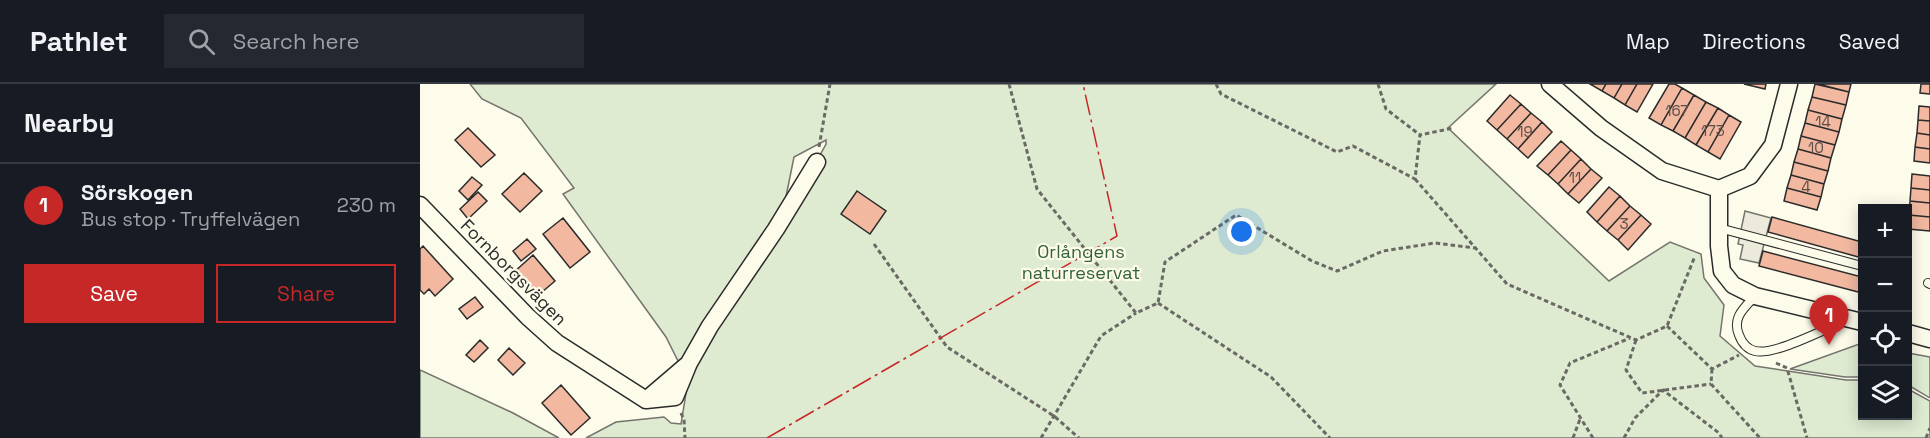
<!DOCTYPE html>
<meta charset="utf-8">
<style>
:root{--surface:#171b24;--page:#242831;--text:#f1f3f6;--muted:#9ea1a6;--line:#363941;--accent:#c62828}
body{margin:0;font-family:"Space Grotesk",sans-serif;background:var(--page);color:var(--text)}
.controls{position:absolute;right:18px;bottom:18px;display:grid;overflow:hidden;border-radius:0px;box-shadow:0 3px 15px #0003}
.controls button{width:54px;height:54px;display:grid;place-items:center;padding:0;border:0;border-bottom:2px solid var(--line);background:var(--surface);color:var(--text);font:30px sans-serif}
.you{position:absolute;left:822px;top:148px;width:21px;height:21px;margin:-15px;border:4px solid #fff;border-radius:50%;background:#1a73e8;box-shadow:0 0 0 9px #1a73e833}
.badge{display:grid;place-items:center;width:39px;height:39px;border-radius:50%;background:var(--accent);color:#fff;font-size:20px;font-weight:700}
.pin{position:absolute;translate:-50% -50px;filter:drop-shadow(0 2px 3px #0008)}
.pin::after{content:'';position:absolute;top:32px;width:21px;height:18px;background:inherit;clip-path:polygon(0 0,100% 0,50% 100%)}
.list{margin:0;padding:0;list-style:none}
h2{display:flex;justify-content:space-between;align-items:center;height:78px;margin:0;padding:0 24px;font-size:26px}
h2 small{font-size:20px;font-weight:400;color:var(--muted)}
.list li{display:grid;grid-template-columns:39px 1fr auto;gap:18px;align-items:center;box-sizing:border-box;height:84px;padding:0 24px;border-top:2px solid var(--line)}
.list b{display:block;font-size:22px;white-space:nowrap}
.list p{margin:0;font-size:20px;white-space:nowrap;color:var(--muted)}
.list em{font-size:20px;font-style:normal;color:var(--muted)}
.actions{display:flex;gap:12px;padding:18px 24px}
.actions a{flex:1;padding:14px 0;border:2px solid var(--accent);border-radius:0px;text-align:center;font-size:21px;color:var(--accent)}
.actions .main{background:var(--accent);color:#fff}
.icon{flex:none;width:33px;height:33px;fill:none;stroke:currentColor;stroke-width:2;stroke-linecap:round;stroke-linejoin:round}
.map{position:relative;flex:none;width:1510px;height:354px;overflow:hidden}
header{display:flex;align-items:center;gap:36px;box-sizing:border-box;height:84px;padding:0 30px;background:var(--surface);border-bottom:2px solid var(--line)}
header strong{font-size:28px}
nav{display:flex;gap:33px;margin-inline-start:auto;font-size:21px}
.search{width:420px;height:54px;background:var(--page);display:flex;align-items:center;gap:15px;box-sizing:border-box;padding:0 21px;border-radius:0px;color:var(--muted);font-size:22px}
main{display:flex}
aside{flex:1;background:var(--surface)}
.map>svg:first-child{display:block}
.green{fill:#deebd1;stroke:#74746e;stroke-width:1.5;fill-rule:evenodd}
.parking{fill:#eceadb;stroke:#74746e;stroke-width:1.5}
.building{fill:#f2b8a0;stroke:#2b2b2b;stroke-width:1.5}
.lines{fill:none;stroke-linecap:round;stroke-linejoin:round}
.service-casing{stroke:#2b2b2b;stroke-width:10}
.minor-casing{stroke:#2b2b2b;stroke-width:19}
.path{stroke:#6a6964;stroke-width:3;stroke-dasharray:4.5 3;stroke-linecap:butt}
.service{stroke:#fdfbea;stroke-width:8}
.minor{stroke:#fdfbea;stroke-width:16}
.power{stroke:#c62828;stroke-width:1.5;stroke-dasharray:21 4.5 3 4.5;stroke-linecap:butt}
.labels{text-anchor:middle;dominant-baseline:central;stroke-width:4.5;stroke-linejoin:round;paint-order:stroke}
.number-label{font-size:15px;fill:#5d4e48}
.park-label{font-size:18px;fill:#34623c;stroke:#fdfbea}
.street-label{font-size:18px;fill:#2b2b2b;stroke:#fdfbea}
</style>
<header>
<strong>Pathlet</strong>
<div class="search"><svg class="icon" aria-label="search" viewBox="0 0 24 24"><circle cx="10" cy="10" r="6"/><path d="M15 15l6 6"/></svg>Search here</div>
<nav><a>Map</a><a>Directions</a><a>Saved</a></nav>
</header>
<main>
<aside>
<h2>Nearby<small></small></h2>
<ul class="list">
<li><span class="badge">1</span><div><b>Sörskogen</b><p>Bus stop · Tryffelvägen</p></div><em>230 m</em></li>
</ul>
<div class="actions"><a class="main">Save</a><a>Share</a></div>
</aside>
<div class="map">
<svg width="1510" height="354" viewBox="0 0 1510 354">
<rect width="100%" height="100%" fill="#fdfbea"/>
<path class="green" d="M50,0H1076L1028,44L1189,197L1250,158L1281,170L1284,194L1304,221L1300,252L1335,282L1426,296H1442V332H1488V305L1510,317V354H166L196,338L244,333L251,339L261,340L268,297L246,253L143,110L154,104L101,34L62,15ZM406,56V60L359,147L374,73Z
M1442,259V293H1425L1370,285Z
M1488,269L1510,273V314L1488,301Z
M0,286L93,329L139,354H0Z"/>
<path class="parking" d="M1325,127L1351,134L1339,179L1320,175L1323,161L1318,160Z"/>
<path class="building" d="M1170,0H1186L1182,7Z
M1186,0H1202L1194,14L1182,7Z
M1202,0H1217L1205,21L1194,14Z
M1217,0H1233L1217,28L1205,21Z
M1249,0H1255L1262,4L1241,41L1229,34Z
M1324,0H1346L1345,5Z
M1395,0L1429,8L1426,21L1392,13Z
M1398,0H1431L1429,8Z
M1501,0H1510V10L1500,9Z
M1262,4L1274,11L1253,47L1241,41Z
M1090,11L1101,20L1077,46L1067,37Z
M1274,11L1286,18L1265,54L1253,47Z
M1392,13L1426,21L1422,35L1388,26Z
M1286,18L1298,24L1276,61L1265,54Z
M1101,20L1111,29L1087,55L1077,46Z
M1499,22L1510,23V37L1498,36Z
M1298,24L1309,31L1288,68L1276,61Z
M1388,26L1422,35L1419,48L1385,39Z
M1111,29L1122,38L1098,65L1087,55Z
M1309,31L1321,38L1300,75L1288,68Z
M1498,36L1510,37V51L1497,49Z
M1122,38L1132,48L1108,74L1098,65Z
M1385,39L1419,48L1415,61L1381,52Z
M48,44L75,71L61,83L35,56Z
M1497,49L1510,51V65L1495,63Z
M1381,52L1415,61L1411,74L1378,65Z
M1141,57L1151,66L1128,91L1117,82Z
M1495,63L1510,65V79L1494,77Z
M1378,65L1411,74L1408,87L1374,78Z
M1151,66L1161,75L1138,100L1128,91Z
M1161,75L1171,85L1148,110L1138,100Z
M1374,78L1408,87L1404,100L1371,91Z
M1171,85L1182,94L1159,119L1148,110Z
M104,89L122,107L100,128L82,110Z
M1492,90L1510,92V106L1491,104Z
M1371,91L1404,100L1401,113L1367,104Z
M52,93L62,101L48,116L39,107Z
M1189,103L1200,112L1177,138L1167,128Z
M1367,104L1401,113L1397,126L1364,117Z
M1491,104L1510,106V119L1490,117Z
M437,107L466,127L450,150L421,130Z
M58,108L67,117L48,135L40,125Z
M1200,112L1210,122L1187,147L1177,138Z
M1490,117L1510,119V133L1489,131Z
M1210,122L1221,131L1198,156L1187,147Z
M1221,131L1231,140L1208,166L1198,156Z
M1489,131L1510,133V147L1488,145Z
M1352,133L1442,158V174L1348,148Z
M143,134L170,168L150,184L123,150Z
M107,155L116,165L101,177L93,167Z
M3,162L33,195L15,212L9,205L4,210L0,206V165Z
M1343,167L1442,193V209L1339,182Z
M113,171L135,197L115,214L93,189Z
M55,213L63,223L47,235L39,225Z
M60,256L68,264L54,278L46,271Z
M89,264L105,279L93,291L78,276Z
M141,301L170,334L151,351L122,319Z"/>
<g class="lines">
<g class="service-casing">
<path id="service" d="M1299,144L1442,182
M1508,199L1510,200
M1335,212C1323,225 1312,234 1319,251C1322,259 1327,265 1335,267C1354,272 1407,244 1427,236"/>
</g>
<g class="minor-casing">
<path id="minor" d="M1130,0L1181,44L1242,87L1299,105L1330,92L1353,61L1369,0
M1299,105V162L1302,187L1313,201L1335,212L1442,238
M0,121L108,233L137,259L226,316L255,313L269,279L290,242L356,145L397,78
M1488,249L1510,255
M226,316L267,281"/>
</g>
<path class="path" d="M589,0L617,105L716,229L738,219L745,178L816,131L892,177L917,187L963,167L1015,159L1055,164
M796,0L801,10L917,68L933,62L995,95L1000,51L1033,44
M958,0L966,25L1000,51
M399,63L410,0
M995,95L1087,200L1216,256L1247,242L1275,172
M454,160L527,263L634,332L659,354
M738,219L851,293L910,354
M1247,242L1292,285L1319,271
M1216,256L1206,286L1222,309L1291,300
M1356,279L1367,284L1387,354
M1292,285L1291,300L1340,354
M261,329L264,336L265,354
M621,354L681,252L716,229
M1153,354L1160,335
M1173,354L1140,301L1150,279L1210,254
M1204,354L1215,334L1243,306L1299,349L1302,354
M1506,354L1510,344"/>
<use href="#service" class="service"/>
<use href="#minor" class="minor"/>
<path class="power" d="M347,354L697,152L663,0"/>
</g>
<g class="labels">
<g class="number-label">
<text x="1257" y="26">167</text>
<text x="1403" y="37">14</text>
<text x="1293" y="46">173</text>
<text x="1105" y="47">19</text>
<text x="1396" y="63">10</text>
<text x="1155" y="93">11</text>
<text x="1386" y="102">4</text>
<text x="1204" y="139">3</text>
</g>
<g class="park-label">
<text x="661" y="167">Orlångens<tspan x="661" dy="21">naturreservat</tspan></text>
</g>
<g class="street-label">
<text transform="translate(94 188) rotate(45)">Fornborgsvägen</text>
</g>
</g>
</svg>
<div class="controls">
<button>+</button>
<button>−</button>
<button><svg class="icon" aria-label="locate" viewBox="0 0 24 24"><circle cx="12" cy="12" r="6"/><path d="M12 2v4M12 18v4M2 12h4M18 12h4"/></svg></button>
<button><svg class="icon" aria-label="layers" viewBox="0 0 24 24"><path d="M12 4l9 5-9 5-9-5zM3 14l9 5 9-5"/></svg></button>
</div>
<div class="you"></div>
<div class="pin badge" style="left:1409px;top:261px">1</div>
</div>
</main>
